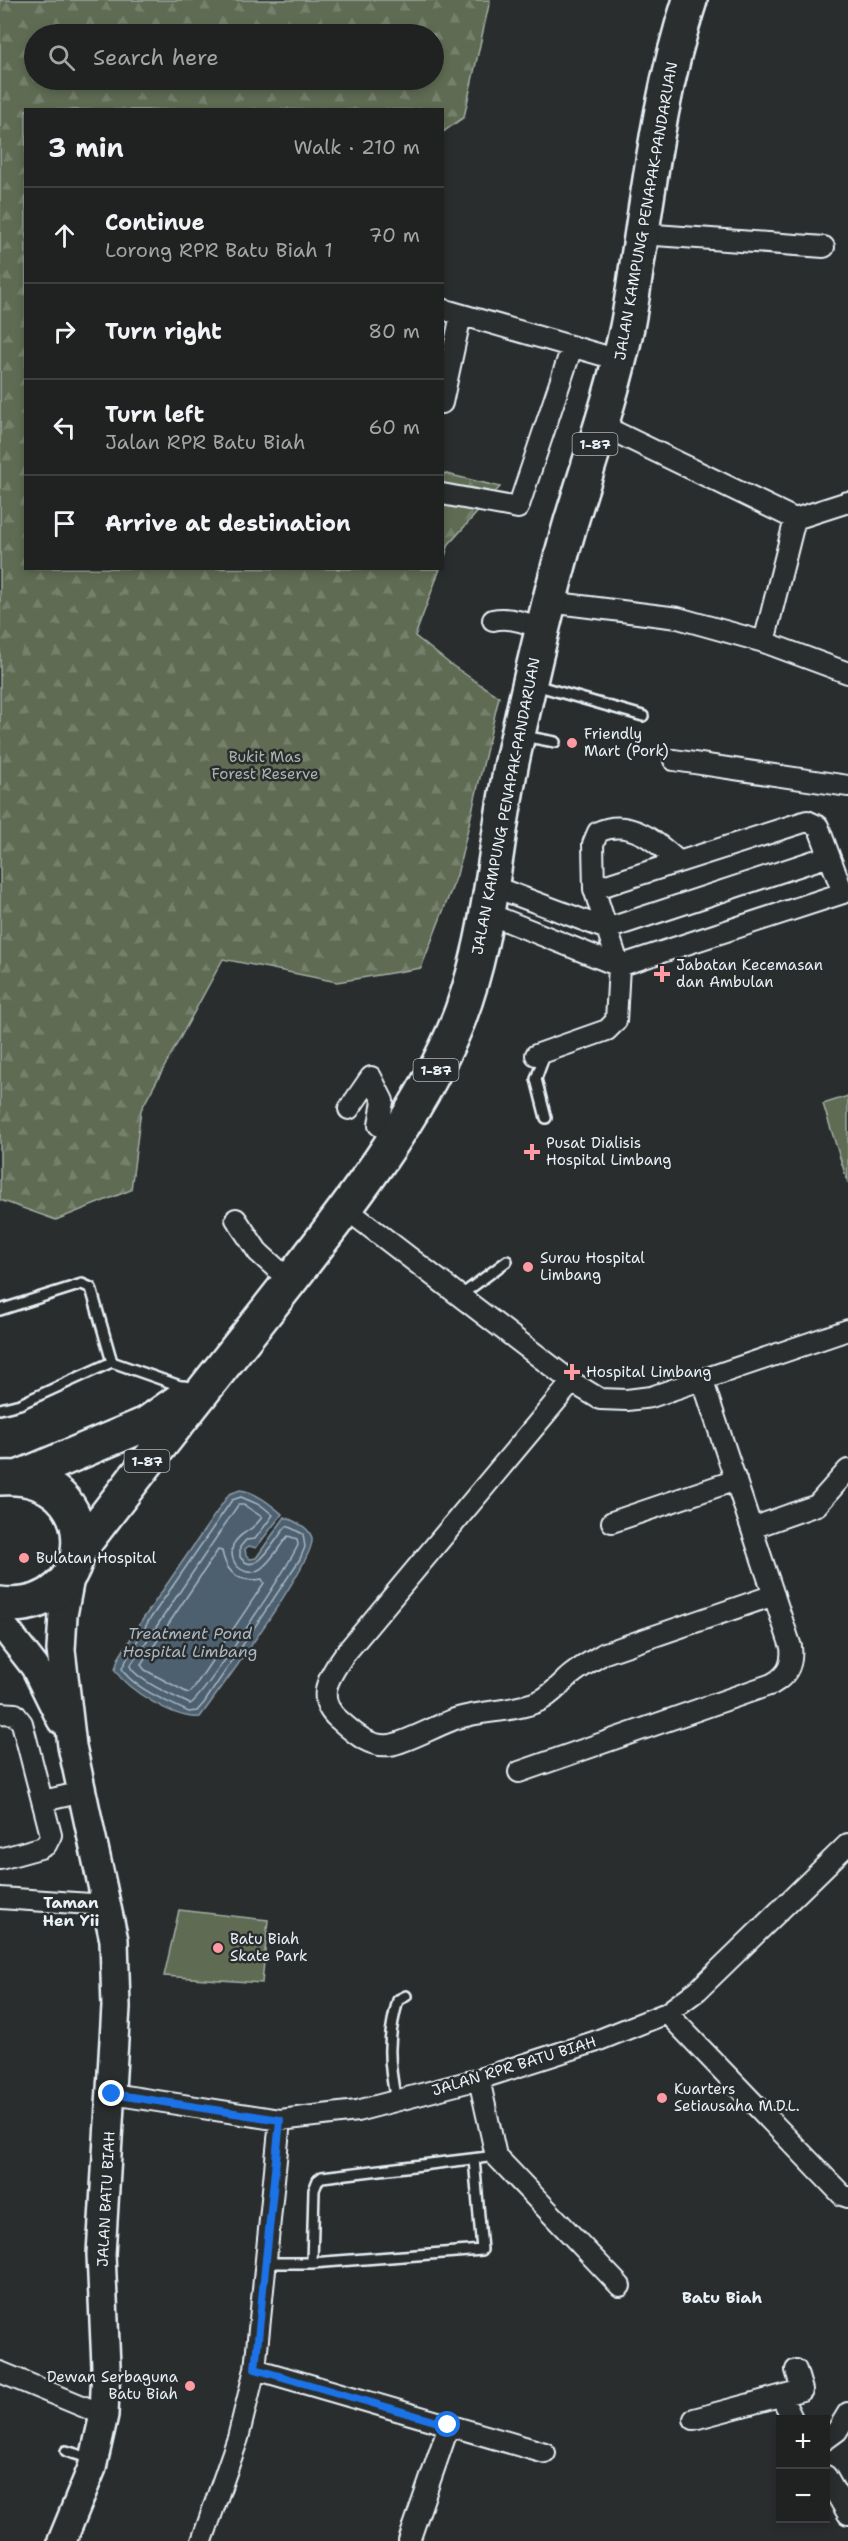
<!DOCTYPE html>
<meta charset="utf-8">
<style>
:root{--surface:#202222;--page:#282a2a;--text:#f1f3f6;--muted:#a2a4a5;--line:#3d3f40}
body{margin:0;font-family:"Shantell Sans",sans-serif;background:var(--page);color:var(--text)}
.controls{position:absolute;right:18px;bottom:18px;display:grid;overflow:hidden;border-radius:0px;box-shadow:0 3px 9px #0003}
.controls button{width:54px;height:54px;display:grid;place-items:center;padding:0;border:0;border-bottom:2px solid var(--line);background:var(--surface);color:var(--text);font:30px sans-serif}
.stop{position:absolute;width:18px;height:18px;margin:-14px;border:4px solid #1a73e8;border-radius:50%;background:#fff}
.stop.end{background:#1a73e8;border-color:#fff;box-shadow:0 2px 6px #0008}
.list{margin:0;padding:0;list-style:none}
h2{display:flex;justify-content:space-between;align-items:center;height:78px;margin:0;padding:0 24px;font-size:26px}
h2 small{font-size:20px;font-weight:400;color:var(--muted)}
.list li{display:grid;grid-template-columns:39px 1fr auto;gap:18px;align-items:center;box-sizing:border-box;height:96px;padding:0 24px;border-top:2px solid var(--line)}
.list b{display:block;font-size:22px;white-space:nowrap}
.list p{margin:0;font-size:20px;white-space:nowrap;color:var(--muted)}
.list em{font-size:20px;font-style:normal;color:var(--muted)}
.icon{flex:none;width:33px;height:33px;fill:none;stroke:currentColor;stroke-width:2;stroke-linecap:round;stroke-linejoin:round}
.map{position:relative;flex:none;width:848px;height:2541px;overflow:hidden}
.search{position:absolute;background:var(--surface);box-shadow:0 3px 9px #0003;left:24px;top:24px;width:420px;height:66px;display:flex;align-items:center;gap:15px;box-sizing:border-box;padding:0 21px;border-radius:33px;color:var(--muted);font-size:22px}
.panel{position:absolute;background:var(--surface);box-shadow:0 3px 9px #0003;left:24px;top:108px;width:420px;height:462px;border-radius:0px}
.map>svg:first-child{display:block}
.forest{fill:url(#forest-firs);stroke:#a3aea6;stroke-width:1.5;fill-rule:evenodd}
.pitch{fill:#5e6c53;stroke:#a3aea6;stroke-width:1.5}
.water{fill:#4d6170;stroke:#8b9ba6;stroke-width:1.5}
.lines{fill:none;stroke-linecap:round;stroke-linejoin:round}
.shore{stroke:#aab7c2;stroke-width:1.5}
.lane-casing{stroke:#e8f1f8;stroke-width:14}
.street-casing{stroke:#e8f1f8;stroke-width:24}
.secondary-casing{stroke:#e8f1f8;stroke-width:32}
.highway-casing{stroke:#e8f1f8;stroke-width:38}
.lane{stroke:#2a2d2e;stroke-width:9}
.street{stroke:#2a2d2e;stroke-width:20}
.secondary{stroke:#2a2d2e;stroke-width:27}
.highway{stroke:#2a2d2e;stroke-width:33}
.route{stroke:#1a73e8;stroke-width:8}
.poi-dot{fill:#ff9aa2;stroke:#2a2d2e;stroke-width:2}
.labels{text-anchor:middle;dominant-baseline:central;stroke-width:5;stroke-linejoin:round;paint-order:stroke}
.shield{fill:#2a2d2e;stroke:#afb6bb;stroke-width:1.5}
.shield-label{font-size:14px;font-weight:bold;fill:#e8f1f8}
.street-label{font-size:15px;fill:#e8f1f8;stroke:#2a2d2e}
.poi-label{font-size:15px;fill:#e8f1f8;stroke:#2a2d2e;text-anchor:start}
.park-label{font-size:15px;fill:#aab5ae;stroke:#2a2d2e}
.water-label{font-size:16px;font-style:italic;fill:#aab7c2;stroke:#2a2d2e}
.neighbourhood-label{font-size:16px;font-weight:bold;fill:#e8f1f8;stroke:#2a2d2e}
</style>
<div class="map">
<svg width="848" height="2541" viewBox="0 0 848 2541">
<defs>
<pattern id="forest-firs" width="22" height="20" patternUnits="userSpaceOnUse" patternTransform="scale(1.5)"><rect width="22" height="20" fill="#5e6c53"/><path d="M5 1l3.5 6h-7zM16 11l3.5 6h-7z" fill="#75816c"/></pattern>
</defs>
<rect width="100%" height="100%" fill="#2a2d2e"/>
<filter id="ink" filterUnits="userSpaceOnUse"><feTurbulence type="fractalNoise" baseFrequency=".0167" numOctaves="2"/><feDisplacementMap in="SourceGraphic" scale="12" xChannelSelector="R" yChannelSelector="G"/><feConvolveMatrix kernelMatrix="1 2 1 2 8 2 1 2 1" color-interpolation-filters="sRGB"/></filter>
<g filter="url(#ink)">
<path class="forest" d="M0,0H490L464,117L443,132L442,110H26V568L440,569L415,636L450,664L499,697L457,875L421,968L337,982L223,959L141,1110L131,1190L56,1220L0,1200ZM34,34H434V80H34Z
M443,473L500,487L449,544L443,562Z"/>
<path class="pitch" d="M848,1096V1183L823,1104Z
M179,1910L268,1920L262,1983L164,1976Z"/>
<path class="water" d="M240,1490C256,1492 270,1504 282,1514L256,1548L249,1546L245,1549L246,1555L250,1559L256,1558L285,1517C295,1522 310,1527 312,1539C315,1559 225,1683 208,1706L200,1717C177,1720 126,1690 115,1670L118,1659L143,1619L229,1494Z"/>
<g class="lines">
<path class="shore" d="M241,1497L262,1506L273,1515L255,1539L246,1540L240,1547V1557C257,1580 275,1537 287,1526L303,1534L305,1547L300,1559L204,1703L197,1711L189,1712C171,1704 128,1685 122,1668L148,1622L232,1500Z
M238,1505H244L262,1517C252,1533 241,1530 233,1545C231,1553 232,1561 238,1567C260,1586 276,1549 288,1536L297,1539L298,1545C289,1565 202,1699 190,1704C177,1698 134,1679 130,1666Z
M218,1550L222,1551C226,1573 239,1583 262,1579L264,1583L191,1692L188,1693L145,1670L141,1665Z"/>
<g class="lane-casing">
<path id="lane" d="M535,685L643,716
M523,736L555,742
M545,1054L536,1079L546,1118
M460,1296L507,1261
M0,1310L82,1284L91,1288L112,1362
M0,1409L20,1404L112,1362L186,1388
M396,2101C388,2061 387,2039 398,2000L406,1996
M265,2263H312L482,2250L474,2159
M312,2263L314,2190L318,2180L322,2177L496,2156
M66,2451L92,2459"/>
</g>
<g class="street-casing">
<path id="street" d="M641,234L824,247
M442,309L619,360
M442,403L461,315
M601,425L795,519L848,502
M442,494L518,508L572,347
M549,602L678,618L764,642L848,673
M493,620C509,616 528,623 542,629
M764,642L795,519
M674,760L848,786
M492,886L607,929
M594,889L807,821L818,826L820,831L843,893L619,966
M487,913L619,966
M607,929L829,856
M536,1055L607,1030L616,1021L619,966L594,889L593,844L598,832C629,817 657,842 679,862
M349,1109L371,1077L383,1101L379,1125L396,1137
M345,1208L572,1382L600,1399L627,1400L651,1397L848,1330
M236,1219L258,1252L290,1281
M572,1382L344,1655C330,1675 314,1698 338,1719C353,1732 369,1748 390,1745C408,1742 439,1724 458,1718C484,1710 514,1712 539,1701C551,1696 560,1684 571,1675C582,1666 593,1660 605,1653L774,1595
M612,1522L736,1480
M752,1528L817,1505L848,1470
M0,1713L15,1714L22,1723L51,1835L46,1845L40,1848L0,1859
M519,1772L772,1684C788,1675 793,1664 791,1647L702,1379
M43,1801L83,1792
M0,1898L106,1905
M667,2013L842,2195L848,2197
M479,2079L496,2156L620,2286
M112,2094L280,2120L357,2111L479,2079L594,2042L667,2013L698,1990L848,1844
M255,2369L545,2453
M0,2372L104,2415
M781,2396L793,2420
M694,2419L802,2390L796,2370
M826,2439L837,2431L848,2413
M826,2476L848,2514
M202,2541L238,2438L255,2369L280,2120
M409,2541L449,2425"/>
</g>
<g class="secondary-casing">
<path id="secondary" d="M0,1622L35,1667L61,1720
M62,2541L92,2468L104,2415L106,2366L101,2254L116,2007L114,1940L72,1746L61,1650L63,1615L71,1573"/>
</g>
<g class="highway-casing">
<path id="highway" d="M20,1477L146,1424L183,1398
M0,1478C108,1470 102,1616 0,1604
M78,1552C148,1459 222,1368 294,1276C353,1200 414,1121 453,1033C491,946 493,849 513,757C530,679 548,601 570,525C590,459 613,394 627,327C632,302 635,276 639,251C652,166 663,82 690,0"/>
</g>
<use href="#lane" class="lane"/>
<use href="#street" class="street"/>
<use href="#secondary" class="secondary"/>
<use href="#highway" class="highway"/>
</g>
</g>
<g class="lines" filter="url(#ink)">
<path class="route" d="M112,2094L280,2120L255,2369L448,2425"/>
</g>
<g class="poi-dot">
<circle cx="572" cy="743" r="6"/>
<path d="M659 965h6v6h6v6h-6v6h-6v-6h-6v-6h6z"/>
<path d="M529 1143h6v6h6v6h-6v6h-6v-6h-6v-6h6z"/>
<circle cx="528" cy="1267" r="6"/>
<path d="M569 1363h6v6h6v6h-6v6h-6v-6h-6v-6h6z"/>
<circle cx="24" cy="1558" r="6"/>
<circle cx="218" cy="1948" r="6"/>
<circle cx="662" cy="2098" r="6"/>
<circle cx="190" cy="2386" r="6"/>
</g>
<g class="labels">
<g class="shield">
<rect x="572.5" y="433" width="45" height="22" rx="4.5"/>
<rect x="413.5" y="1059" width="45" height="22" rx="4.5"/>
<rect x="124.5" y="1450" width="45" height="22" rx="4.5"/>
</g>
<g class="shield-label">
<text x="595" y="444">1-87</text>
<text x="436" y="1070">1-87</text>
<text x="147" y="1461">1-87</text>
</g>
<g class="street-label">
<text transform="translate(646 211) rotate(-80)">JALAN KAMPUNG PENAPAK-PANDARUAN</text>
<text transform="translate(506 806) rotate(-79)">JALAN KAMPUNG PENAPAK-PANDARUAN</text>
<text transform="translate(514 2066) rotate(-17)">JALAN RPR BATU BIAH</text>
<text transform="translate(106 2199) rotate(-87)">JALAN BATU BIAH</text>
</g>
<g class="poi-label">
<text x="584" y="734">Friendly<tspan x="584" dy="17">Mart (Pork)</tspan></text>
<text x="676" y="965">Jabatan Kecemasan<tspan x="676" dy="17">dan Ambulan</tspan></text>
<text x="546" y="1143">Pusat Dialisis<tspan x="546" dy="17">Hospital Limbang</tspan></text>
<text x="540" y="1258">Surau Hospital<tspan x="540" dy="17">Limbang</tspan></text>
<text x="586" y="1372">Hospital Limbang</text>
<text x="36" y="1558">Bulatan Hospital</text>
<text x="230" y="1939">Batu Biah<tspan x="230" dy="17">Skate Park</tspan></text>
<text x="674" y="2089">Kuarters<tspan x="674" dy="17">Setiausaha M.D.L.</tspan></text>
<text x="178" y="2377" text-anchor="end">Dewan Serbaguna<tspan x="178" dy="17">Batu Biah</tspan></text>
</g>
<g class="park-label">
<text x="265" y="757">Bukit Mas<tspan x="265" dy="17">Forest Reserve</tspan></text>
</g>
<g class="water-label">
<text x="190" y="1633">Treatment Pond<tspan x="190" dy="18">Hospital Limbang</tspan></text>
</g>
<g class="neighbourhood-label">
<text x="71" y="1902">Taman<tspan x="71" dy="18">Hen Yii</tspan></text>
<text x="722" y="2297">Batu Biah</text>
</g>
</g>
</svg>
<div class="controls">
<button>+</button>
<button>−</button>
</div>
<div class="stop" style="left:448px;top:2425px"></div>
<div class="stop end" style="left:112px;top:2094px"></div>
<div class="search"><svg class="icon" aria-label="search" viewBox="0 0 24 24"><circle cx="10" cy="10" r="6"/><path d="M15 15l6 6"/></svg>Search here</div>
<section class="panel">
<h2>3 min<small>Walk · 210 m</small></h2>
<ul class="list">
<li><svg class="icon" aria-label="ahead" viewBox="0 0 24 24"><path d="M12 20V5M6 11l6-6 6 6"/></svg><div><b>Continue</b><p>Lorong RPR Batu Biah 1</p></div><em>70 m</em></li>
<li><svg class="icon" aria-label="right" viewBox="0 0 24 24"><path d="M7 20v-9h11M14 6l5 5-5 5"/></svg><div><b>Turn right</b></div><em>80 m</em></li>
<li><svg class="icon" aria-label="left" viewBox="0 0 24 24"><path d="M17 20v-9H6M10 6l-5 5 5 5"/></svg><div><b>Turn left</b><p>Jalan RPR Batu Biah</p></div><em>60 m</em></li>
<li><svg class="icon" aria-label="arrive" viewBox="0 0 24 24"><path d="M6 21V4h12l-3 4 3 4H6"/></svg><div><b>Arrive at destination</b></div></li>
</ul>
</section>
</div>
